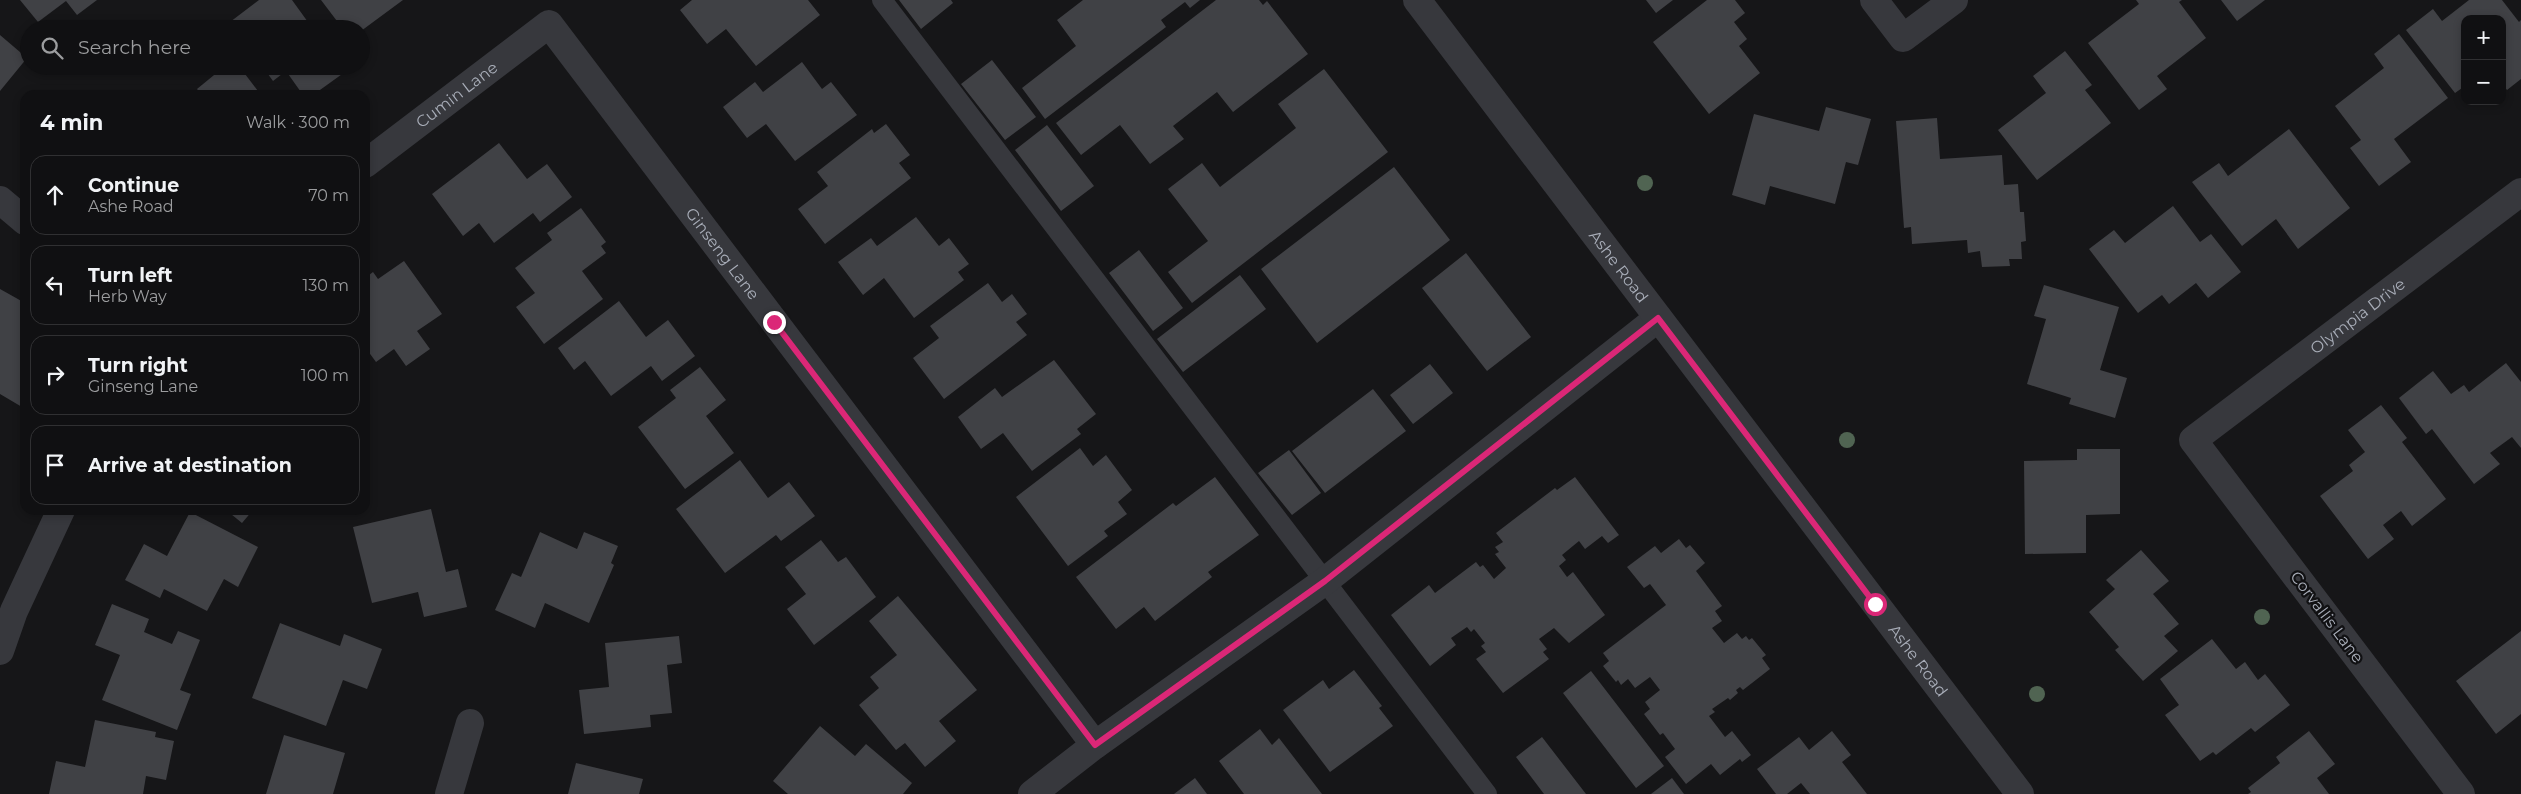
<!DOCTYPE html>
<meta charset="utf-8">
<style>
:root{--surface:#101012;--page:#19191b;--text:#f1f3f6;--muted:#9c9d9f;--line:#303032}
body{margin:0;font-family:Montserrat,sans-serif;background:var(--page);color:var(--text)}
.controls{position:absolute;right:15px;top:15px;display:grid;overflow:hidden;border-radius:10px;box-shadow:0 2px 8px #0003}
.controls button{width:45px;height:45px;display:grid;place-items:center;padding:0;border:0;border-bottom:1px solid var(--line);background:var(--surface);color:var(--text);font:25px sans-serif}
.stop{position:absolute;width:15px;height:15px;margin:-11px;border:4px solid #db2777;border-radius:50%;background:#fff}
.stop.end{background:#db2777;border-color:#fff;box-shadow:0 1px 5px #0008}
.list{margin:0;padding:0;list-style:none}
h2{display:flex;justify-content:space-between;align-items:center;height:65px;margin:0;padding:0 20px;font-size:21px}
h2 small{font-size:16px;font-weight:400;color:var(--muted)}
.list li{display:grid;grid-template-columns:32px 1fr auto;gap:15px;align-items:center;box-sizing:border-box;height:80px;margin:0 10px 10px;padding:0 10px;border:1px solid var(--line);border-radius:15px}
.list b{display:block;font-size:19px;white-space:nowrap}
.list p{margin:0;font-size:16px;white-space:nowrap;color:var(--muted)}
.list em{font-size:16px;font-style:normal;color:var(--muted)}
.icon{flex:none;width:28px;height:28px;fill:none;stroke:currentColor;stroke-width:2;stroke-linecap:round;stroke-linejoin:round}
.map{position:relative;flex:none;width:2521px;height:794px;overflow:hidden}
.search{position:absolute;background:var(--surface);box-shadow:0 2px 8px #0003;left:20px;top:20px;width:350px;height:55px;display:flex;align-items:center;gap:12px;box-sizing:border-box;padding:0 18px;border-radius:28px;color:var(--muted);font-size:19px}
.panel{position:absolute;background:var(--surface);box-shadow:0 2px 8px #0003;left:20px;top:90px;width:350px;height:425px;border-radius:15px}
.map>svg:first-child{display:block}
.building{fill:#404145}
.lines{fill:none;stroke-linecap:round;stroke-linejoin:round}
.service{stroke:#37383d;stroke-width:20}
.minor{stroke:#37383d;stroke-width:28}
.tertiary{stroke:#37383d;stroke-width:28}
.tree{fill:#506452}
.route{stroke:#db2777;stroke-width:6}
.labels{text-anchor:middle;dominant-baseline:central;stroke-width:4.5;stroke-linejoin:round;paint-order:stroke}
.street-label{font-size:16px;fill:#a8adb8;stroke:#111113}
</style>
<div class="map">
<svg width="2521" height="794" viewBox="0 0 2521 794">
<rect width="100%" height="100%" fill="#161618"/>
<path class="building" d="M20,0H97L77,15L66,1L38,22Z
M259,0H292L313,29H235L230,22Z
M321,0H403L361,31V29H343Z
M692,0H808L820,15L756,66L726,29L707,44L680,10Z
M899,0H951L953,3L921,29Z
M1083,0H1200L1190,8L1185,2L1161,20L1166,27L1045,119L1022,88L1076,46L1057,20Z
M1216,0H1259L1263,5L1267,1L1308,54L1233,112L1217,92L1173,126L1184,139L1150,164L1120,125L1081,155L1056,123Z
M1646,0H1673L1656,13Z
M1707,0H1735L1745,13L1734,22L1747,39L1739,46L1760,73L1709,114L1653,42Z
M2136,0H2182L2179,2L2206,38L2157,76L2167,89L2139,110L2088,43L2139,4Z
M2221,0H2265L2237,21Z
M2469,0H2502L2519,22L2521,20V79L2507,90L2502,84V19H2465V86L2455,93L2406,30L2433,9L2442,21Z
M2399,34L2448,98L2394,139L2411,162L2379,186L2350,148L2361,140L2335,106L2384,68L2374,54Z
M0,35L27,58L0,91Z
M2065,51L2092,85L2085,90L2111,123L2037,180L1998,130L2046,93L2033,76Z
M992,60L1036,117L1005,140L961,84Z
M802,62L822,89L831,82L857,115L795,161L766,124L747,138L723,107L755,82L763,92Z
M225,66H239L261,95H202L197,89Z
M262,66H340L345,72L313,95H303L286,71L273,81Z
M1324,69L1388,152L1192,303L1168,272L1208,241L1168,189L1202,163L1220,187L1296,128L1278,104Z
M1826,107L1871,119L1858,165L1846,162L1835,204L1770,186L1765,205L1732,195L1754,114L1819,131Z
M1937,118L1940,159L2002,155L2004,185L2018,184L2020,212H2024L2026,241L2021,242L2022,259H2009L2010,266L1982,267L1980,251L1968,253L1967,240L1912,244L1911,227L1904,228L1896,121Z
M886,124L910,155L899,163L911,178L825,244L798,209L828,186L817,172L872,129L874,133Z
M1047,125L1094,186L1061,211L1015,150Z
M2289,129L2350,208L2298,249L2276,219L2242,246L2192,182L2219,163L2228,176Z
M499,143L527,179L547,164L572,197L540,222L533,213L494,243L479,223L463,236L432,194Z
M1394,167L1450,240L1317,343L1261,269Z
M2173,206L2200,242L2211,234L2241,272L2208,298L2196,283L2169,304L2162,295L2138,313L2089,249L2114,230L2125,243Z
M581,208L606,242L601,246L606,253L582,271L603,299L544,344L516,307L535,293L515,268L552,240L547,233Z
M916,217L939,246L949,238L969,264L958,272L964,280L914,318L884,278L863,295L838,262L871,238L877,246Z
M1139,250L1183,308L1153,331L1109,273Z
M1466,253L1531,337L1487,371L1422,288Z
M404,261L442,314L417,331L430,349L406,366L394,349L376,362L365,347V278L373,272L378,279Z
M1240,275L1266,309L1183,372L1157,339Z
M988,283L1002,302L1012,294L1027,314L1016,322L1027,335L944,399L913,358L939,338L930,326Z
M2044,285L2119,307L2100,370L2127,378L2115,418L2069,404L2071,398L2027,384L2046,319L2034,316Z
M0,289L25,303V400L22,407L0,394Z
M619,301L646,337L668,320L695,356L662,381L651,366L611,396L585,361L574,370L558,348Z
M1054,360L1096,414L1077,429L1081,434L1032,471L1003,433L981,449L958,417L995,388L1002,397Z
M2506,363L2521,382V448L2512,437L2490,453L2500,464L2474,484L2432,429L2426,434L2399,398L2433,371L2451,394L2464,385L2469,392Z
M1430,364L1453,393L1413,424L1390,395Z
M700,367L726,400L706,416L734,453L685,489L638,427L676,398L670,390Z
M1373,389L1406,431L1325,493L1292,451Z
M2381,405L2407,438L2402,442L2446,499L2412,526L2401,511L2383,525L2394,539L2368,559L2320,496L2353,471L2349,465L2365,452L2348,430Z
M1080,448L1093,466L1106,455L1132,490L1118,502L1127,514L1104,531L1108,536L1068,566L1016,497Z
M2077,449H2120V514L2086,515V553L2025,554L2024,461L2077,460Z
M1289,450L1321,493L1292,515L1258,473Z
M740,460L768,498L789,482L815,516L781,541L776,535L725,573L676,509Z
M1215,477L1259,535L1208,572L1212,577L1155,621L1144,607L1116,629L1076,577L1173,503L1176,506Z
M1575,477L1619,535L1608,543L1602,536L1585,549L1579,541L1562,555L1566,560L1559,566L1567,577L1573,572L1605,615L1569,643L1554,628L1539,639L1547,649L1543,652L1549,659L1503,693L1476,659L1486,652L1481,646L1485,643L1474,629L1471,632L1467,627L1451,638L1456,645L1430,666L1391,615L1429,585L1435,593L1476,562L1480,567L1483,565L1494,579L1506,568L1495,554L1499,552L1495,547L1503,542L1496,533L1555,488L1557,490Z
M431,509L446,572L458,569L467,607L424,617L418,592L372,603L353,527Z
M226,510H253L242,523Z
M190,512L258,547L238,587L224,579L207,611L164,589L160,598L125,580L144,544L167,556Z
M540,532L577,549L584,532L618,546L611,563L614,565L589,623L545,603L535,628L495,610L512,573L521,577Z
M1679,539L1686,548L1690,545L1705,563L1696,571L1722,606L1715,611L1722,621L1712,628L1724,643L1737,633L1742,639L1746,636L1749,640L1752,638L1766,655L1762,658L1770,669L1743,690L1740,687L1736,690L1738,693L1730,700L1728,698L1712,709L1715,712L1709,716L1725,737L1732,731L1751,755L1742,762L1740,759L1720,775L1711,764L1686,784L1665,757L1675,749L1663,733L1660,735L1644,714L1650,709L1645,702L1660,690L1650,677L1635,688L1628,679L1621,685L1618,680L1616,682L1603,666L1609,661L1603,653L1666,605L1650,584L1644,588L1627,567L1655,546L1661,553Z
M821,540L838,562L846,557L876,597L814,645L787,609L806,594L785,567Z
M2141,550L2169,581L2153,594L2179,624L2164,636L2178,651L2143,681L2115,650L2119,647L2089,612L2115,589L2106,580Z
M898,596L977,690L939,721L956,741L925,767L905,743L896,750L859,705L879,688L870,677L897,655L869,621Z
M112,604L149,619L144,632L172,644L178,631L200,640L180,690L191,694L177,730L102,700L120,655L95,645Z
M280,623L340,646L344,634L382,649L367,689L343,680L326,726L252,698Z
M2521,631V714L2496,734L2456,681Z
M679,636L682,663L667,665L672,713L650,715L651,727L584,734L579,690L609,687L605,643Z
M2212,639L2236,669L2245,662L2258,680L2265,674L2290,705L2255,732L2251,728L2216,755L2213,752L2200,761L2165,715L2179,705L2160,679Z
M1354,670L1382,706L1379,708L1393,726L1330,772L1283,710L1323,680L1329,689Z
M1591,671L1664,766L1636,788L1563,693Z
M95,720L156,732L155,737L174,741L166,780L146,776L143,794H49L56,761L85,767Z
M820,726L855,756L866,744L912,783L903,794H788L773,781Z
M1260,729L1272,745L1279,738L1322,794H1244L1219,761Z
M1832,731L1851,755L1842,762L1867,794H1810L1801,783L1787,794H1776L1757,769L1799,737L1809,750Z
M2309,731L2335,764L2317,778L2329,794H2248L2251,792L2248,788L2280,763L2276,757Z
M284,735L345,753L333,794H266Z
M1542,737L1586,794H1544L1516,757Z
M576,763L643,779L639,794H568Z
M1195,778L1207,794H1174Z
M1672,778L1684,794H1651Z"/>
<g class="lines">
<path class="service" d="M882,0L1487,794"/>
<g class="minor">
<path d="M1874,0L1903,38L1954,0"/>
<path id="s1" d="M365,164L549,24L1095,745"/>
<path d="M0,200L25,221"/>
<path d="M0,651L14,611L61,510"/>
<path d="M449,794L470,723"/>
<path d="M1032,794L1095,745L1325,581L1658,318"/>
<path id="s2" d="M2461,794L2193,440L2521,192"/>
</g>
<path class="tertiary" id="s3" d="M1417,0L2020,794"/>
</g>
<g class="tree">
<circle cx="1645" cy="183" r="8"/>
<circle cx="1847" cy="440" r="8"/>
<circle cx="2262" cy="617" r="8"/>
<circle cx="2037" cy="694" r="8"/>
</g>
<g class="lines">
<path class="route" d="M774,322L1095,745L1325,581L1658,318L1875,604"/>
</g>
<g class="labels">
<g class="street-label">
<text stroke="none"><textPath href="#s1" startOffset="115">Cumin Lane</textPath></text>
<text stroke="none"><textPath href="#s1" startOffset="519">Ginseng Lane</textPath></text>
<text stroke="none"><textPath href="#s3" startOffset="334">Ashe Road</textPath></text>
<text stroke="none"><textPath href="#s2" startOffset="650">Olympia Drive</textPath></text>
<text transform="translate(2327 617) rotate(53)">Corvallis Lane</text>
<text stroke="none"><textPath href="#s3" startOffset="829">Ashe Road</textPath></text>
</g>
</g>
</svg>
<div class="controls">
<button>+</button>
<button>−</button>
</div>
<div class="stop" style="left:1875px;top:604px"></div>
<div class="stop end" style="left:774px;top:322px"></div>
<div class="search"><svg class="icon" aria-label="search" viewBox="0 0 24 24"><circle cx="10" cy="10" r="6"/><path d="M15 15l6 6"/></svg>Search here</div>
<section class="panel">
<h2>4 min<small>Walk · 300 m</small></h2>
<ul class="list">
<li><svg class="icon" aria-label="ahead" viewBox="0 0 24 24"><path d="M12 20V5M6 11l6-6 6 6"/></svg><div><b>Continue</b><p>Ashe Road</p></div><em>70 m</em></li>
<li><svg class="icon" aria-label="left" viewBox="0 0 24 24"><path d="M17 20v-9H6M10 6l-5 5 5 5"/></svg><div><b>Turn left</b><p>Herb Way</p></div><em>130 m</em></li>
<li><svg class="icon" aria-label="right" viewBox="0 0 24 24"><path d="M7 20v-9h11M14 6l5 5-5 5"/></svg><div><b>Turn right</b><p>Ginseng Lane</p></div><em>100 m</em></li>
<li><svg class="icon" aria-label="arrive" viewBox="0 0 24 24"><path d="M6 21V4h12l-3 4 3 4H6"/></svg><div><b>Arrive at destination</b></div></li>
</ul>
</section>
</div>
